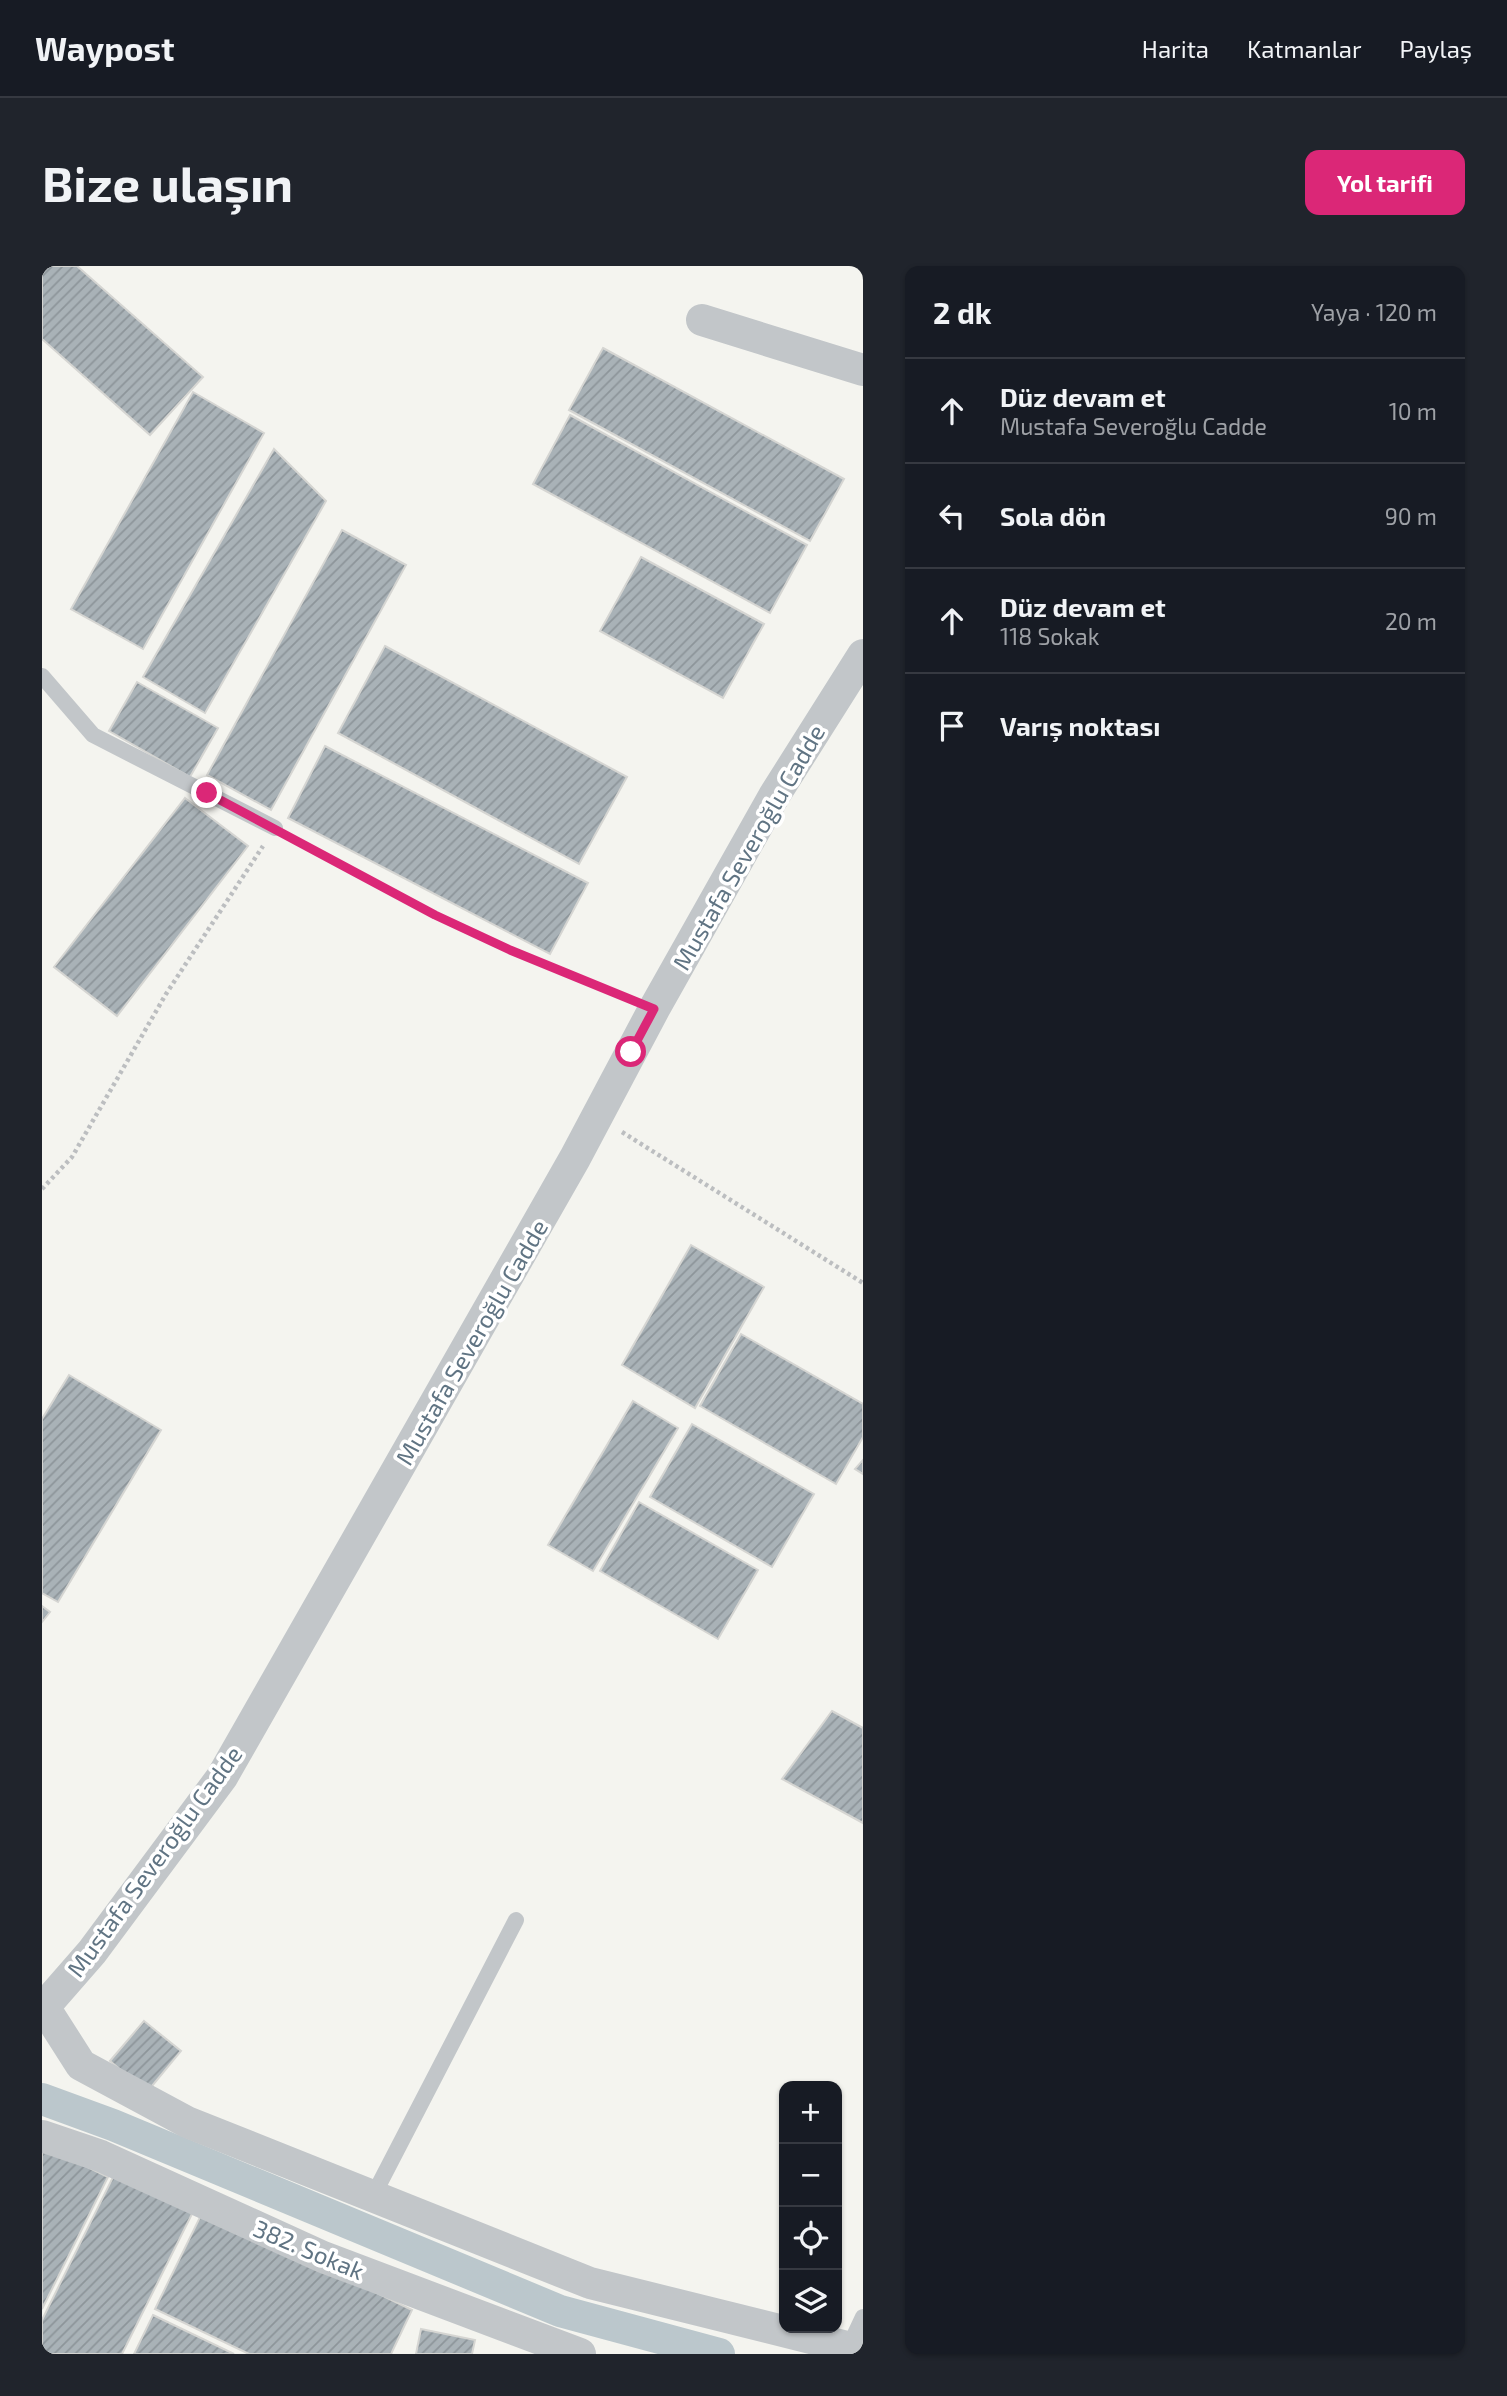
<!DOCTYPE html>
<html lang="tr">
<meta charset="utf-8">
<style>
:root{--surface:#171b24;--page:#20242c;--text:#f1f3f6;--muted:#9ea1a6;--line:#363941;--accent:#db2777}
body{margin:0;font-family:"Exo 2",sans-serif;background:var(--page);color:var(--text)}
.controls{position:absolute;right:21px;bottom:21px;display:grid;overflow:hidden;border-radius:14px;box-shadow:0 2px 5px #0004}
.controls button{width:63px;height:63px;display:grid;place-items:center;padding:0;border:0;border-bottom:2px solid var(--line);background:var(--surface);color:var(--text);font:35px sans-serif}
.stop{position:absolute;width:21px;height:21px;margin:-16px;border:5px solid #db2777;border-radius:50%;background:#fff}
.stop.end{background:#db2777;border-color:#fff;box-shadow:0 2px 7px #0008}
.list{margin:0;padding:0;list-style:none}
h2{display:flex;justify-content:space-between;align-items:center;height:91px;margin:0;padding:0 28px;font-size:30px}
h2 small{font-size:23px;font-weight:400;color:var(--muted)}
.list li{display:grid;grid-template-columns:46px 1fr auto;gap:21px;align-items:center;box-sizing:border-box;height:105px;padding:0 28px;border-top:2px solid var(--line)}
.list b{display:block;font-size:26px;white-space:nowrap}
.list p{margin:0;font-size:23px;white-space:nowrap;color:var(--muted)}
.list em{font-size:23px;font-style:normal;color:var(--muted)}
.icon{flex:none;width:38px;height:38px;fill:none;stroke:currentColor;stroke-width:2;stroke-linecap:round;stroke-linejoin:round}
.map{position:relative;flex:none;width:821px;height:2088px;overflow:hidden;border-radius:14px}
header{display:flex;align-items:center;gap:42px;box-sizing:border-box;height:98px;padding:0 35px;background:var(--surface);border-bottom:2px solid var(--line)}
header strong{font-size:33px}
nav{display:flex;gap:38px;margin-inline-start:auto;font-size:24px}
.intro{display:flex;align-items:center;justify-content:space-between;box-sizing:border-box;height:168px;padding:0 42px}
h1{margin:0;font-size:49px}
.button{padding:18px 32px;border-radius:14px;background:var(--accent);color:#fff;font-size:24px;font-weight:700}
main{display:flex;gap:42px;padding:0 42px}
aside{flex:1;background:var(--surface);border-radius:14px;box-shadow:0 2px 5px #0004}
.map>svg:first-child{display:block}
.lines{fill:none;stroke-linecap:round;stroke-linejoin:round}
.canal{stroke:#bbc7cc;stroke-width:32}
.building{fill:url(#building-hatch);stroke:#d5d5d2;stroke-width:2}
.path{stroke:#bcbec0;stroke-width:4.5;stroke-dasharray:3.5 3.5;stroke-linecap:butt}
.service{stroke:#c2c6c9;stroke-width:16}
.minor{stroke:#c2c6c9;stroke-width:32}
.route{stroke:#db2777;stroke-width:9}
.labels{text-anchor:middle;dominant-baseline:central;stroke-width:7;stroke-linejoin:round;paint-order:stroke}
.street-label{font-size:24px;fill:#607483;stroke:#fff}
</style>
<header>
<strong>Waypost</strong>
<nav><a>Harita</a><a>Katmanlar</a><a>Paylaş</a></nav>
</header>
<div class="intro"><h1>Bize ulaşın</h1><a class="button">Yol tarifi</a></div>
<main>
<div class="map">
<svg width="821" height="2088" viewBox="0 0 821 2088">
<defs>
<pattern id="building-hatch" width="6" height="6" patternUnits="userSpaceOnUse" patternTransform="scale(1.75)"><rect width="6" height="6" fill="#a9b2b7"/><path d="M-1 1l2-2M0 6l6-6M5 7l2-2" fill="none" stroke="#8d959a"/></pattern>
</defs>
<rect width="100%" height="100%" fill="#f4f4ef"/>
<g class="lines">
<path class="canal" d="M0,1833L71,1859L518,2045L677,2088"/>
</g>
<path class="building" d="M0,0H35L161,111L108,169L0,73Z
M561,82L802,213L768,275L527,144Z
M151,126L222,167L101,383L29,343Z
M528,149L765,279L728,347L491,218Z
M232,183L284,235L163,447L101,411Z
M300,264L364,299L229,544L165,509Z
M599,291L722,358L681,432L558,365Z
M343,380L585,511L537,598L296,467Z
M95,416L176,462L148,511L67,465Z
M283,480L546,617L508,688L246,552Z
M143,532L206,580L75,750L12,701Z
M649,979L722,1021L653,1142L580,1099Z
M699,1068L821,1138V1171L794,1218L658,1140Z
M27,1109L119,1164L16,1336L0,1327V1153Z
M591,1135L636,1162L551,1305L506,1279Z
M650,1158L772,1228L730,1301L608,1231Z
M821,1194V1208L813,1203Z
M597,1236L716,1304L676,1373L558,1305Z
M0,1340L8,1346L0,1356Z
M790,1445L821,1462V1557L740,1513Z
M102,1755L139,1785L105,1826L68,1795Z
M0,1879L66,1911L0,2043Z
M77,1899L155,1938L80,2088H0V2054Z
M162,1943L370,2044L349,2088H207L113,2043Z
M111,2049L192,2088H92Z
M379,2063L433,2074L430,2088H374Z"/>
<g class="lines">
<path class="path" d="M253,573L393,649L468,684L586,732
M580,866L821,1017
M0,923L30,891L124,728L221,580"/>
<path class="service" d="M0,410L51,469L233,562
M330,1932L474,1654
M806,2083L821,2051"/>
<path class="minor" d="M660,54L821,104
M2,1741L50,1686L180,1511L533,892L612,743L732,530L821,389
M2,1741L39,1799L145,1856L548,2017L821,2085
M0,1870L59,1890L281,1991L538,2088"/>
</g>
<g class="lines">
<path class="route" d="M165,527L393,649L468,684L612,743L589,786"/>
</g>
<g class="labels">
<g class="street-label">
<text transform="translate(706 581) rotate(-60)">Mustafa Severoğlu Cadde</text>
<text transform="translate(429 1076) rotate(-60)">Mustafa Severoğlu Cadde</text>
<text transform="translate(112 1595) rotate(-54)">Mustafa Severoğlu Cadde</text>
<text transform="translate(267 1983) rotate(23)">382. Sokak</text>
</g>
</g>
</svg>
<div class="controls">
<button>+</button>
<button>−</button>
<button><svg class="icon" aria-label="locate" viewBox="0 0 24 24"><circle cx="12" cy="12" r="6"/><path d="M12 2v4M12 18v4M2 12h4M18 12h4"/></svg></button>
<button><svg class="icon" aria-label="layers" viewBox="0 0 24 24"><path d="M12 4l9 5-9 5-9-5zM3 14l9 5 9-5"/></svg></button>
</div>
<div class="stop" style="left:589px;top:786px"></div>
<div class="stop end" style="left:165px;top:527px"></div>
</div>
<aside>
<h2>2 dk<small>Yaya · 120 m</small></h2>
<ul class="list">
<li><svg class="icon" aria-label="ahead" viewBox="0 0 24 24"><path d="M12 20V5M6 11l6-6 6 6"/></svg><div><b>Düz devam et</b><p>Mustafa Severoğlu Cadde</p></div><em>10 m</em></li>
<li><svg class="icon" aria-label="left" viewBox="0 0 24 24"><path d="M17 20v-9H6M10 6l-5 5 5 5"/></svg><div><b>Sola dön</b></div><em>90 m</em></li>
<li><svg class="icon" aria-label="ahead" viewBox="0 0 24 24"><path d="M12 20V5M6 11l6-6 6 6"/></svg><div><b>Düz devam et</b><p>118 Sokak</p></div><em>20 m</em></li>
<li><svg class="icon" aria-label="arrive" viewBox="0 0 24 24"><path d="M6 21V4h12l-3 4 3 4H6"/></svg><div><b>Varış noktası</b></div></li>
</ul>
</aside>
</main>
